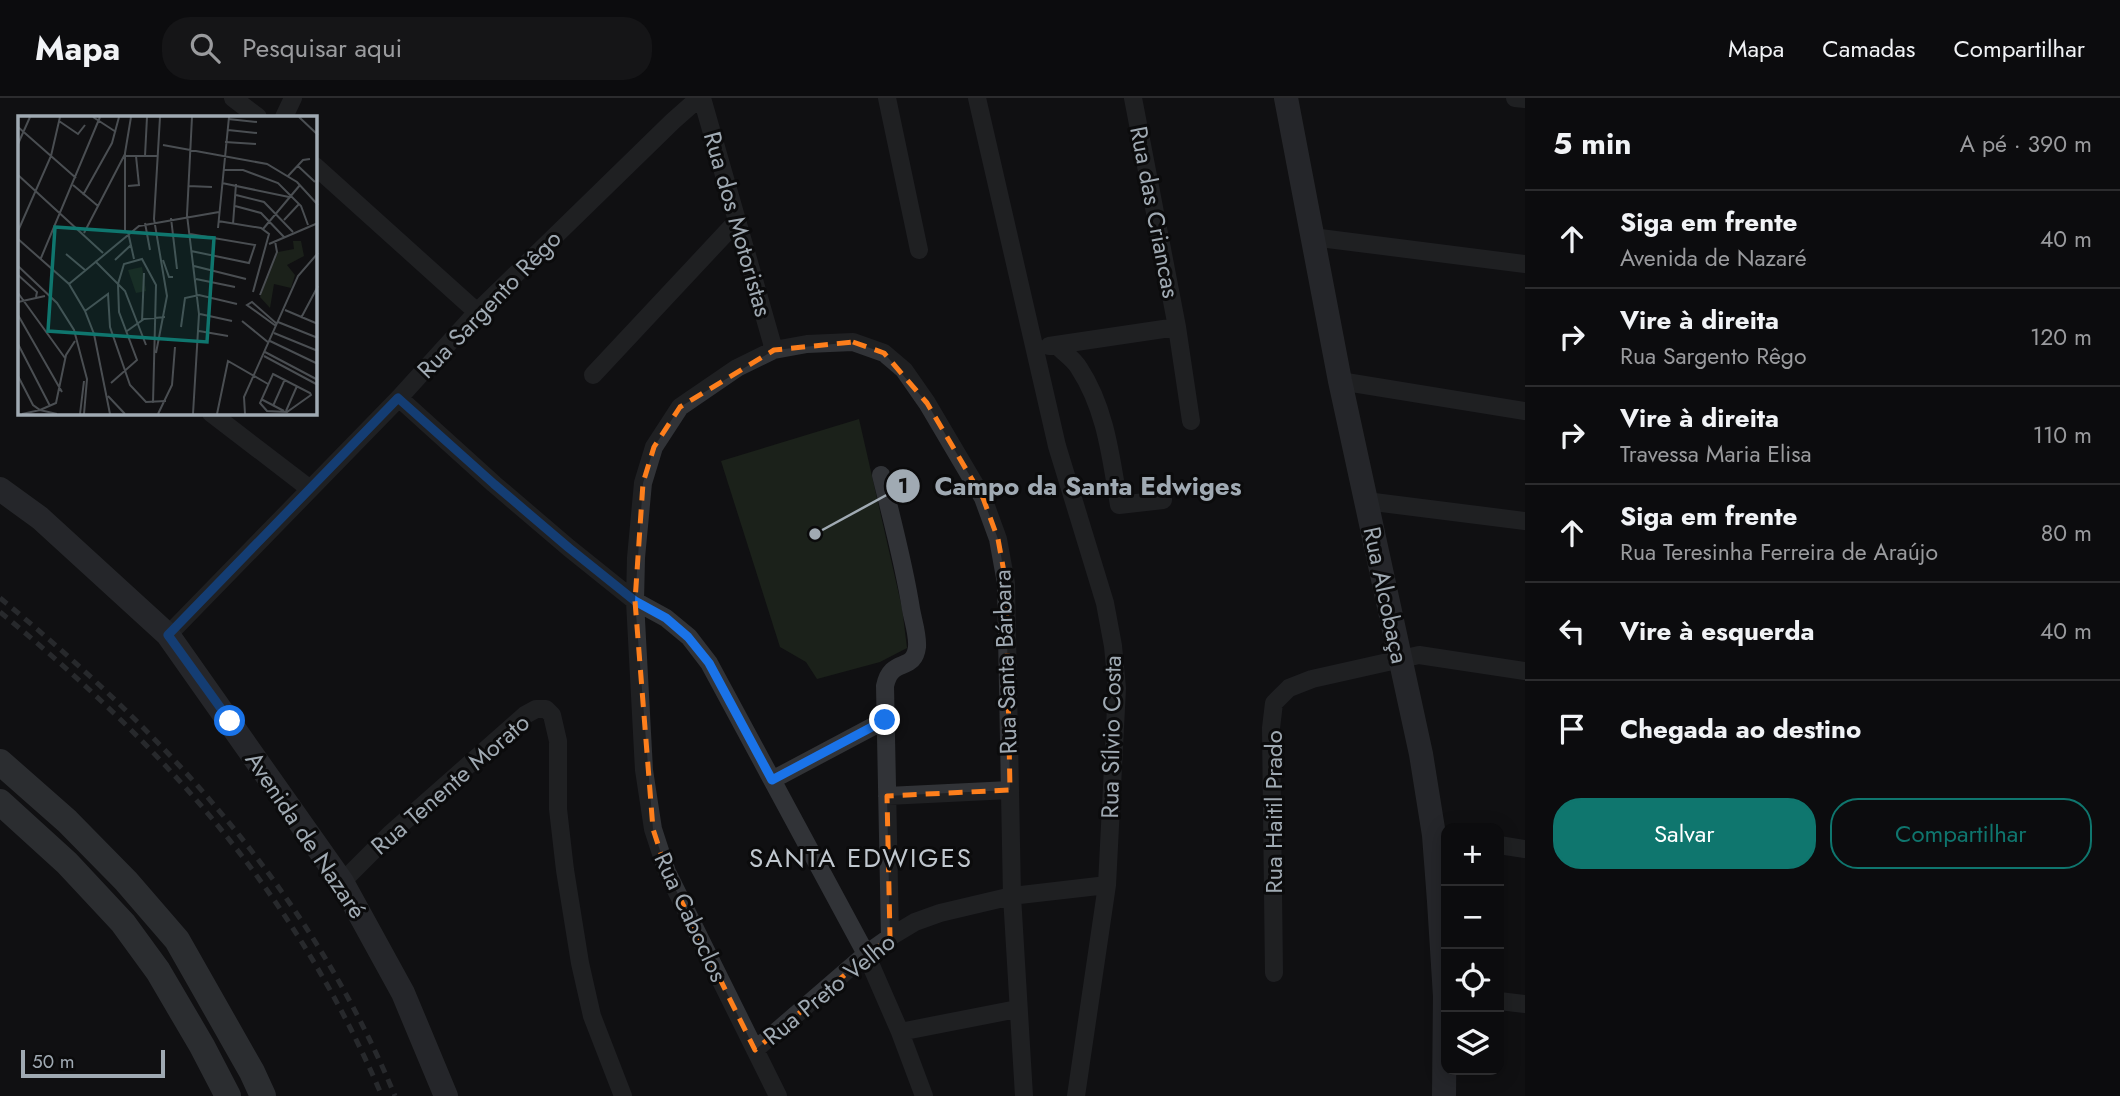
<!DOCTYPE html>
<html lang="pt">
<meta charset="utf-8">
<style>
:root{--surface:#0c0c0e;--page:#151517;--text:#f1f3f6;--muted:#9a9b9e;--line:#2c2c2e;--accent:#0f766e}
body{margin:0;font-family:Jost,sans-serif;background:var(--page);color:var(--text)}
.controls{position:absolute;right:21px;bottom:21px;display:grid;overflow:hidden;border-radius:14px;box-shadow:0 4px 18px #0003}
.controls button{width:63px;height:63px;display:grid;place-items:center;padding:0;border:0;border-bottom:2px solid var(--line);background:var(--surface);color:var(--text);font:35px sans-serif}
.scale{position:absolute;left:21px;bottom:18px;width:144px;box-sizing:border-box;padding-left:7px;border:4px solid #a0aab3;border-top:0;font-size:19px;line-height:24px;white-space:nowrap;color:#a0aab3;-webkit-text-stroke:5px #0b0b0c;paint-order:stroke}
.stop{position:absolute;width:21px;height:21px;margin:-16px;border:5px solid #1a73e8;border-radius:50%;background:#fff}
.stop.end{background:#1a73e8;border-color:#fff;box-shadow:0 2px 7px #0008}
.list{margin:0;padding:0;list-style:none}
h2{display:flex;justify-content:space-between;align-items:center;height:91px;margin:0;padding:0 28px;font-size:30px}
h2 small{font-size:23px;font-weight:400;color:var(--muted)}
.list li{display:grid;grid-template-columns:46px 1fr auto;gap:21px;align-items:center;box-sizing:border-box;height:98px;padding:0 28px;border-top:2px solid var(--line)}
.list b{display:block;font-size:26px;white-space:nowrap}
.list p{margin:0;font-size:23px;white-space:nowrap;color:var(--muted)}
.list em{font-size:23px;font-style:normal;color:var(--muted)}
.actions{display:flex;gap:14px;padding:21px 28px}
.actions a{flex:1;padding:16px 0;border:2px solid var(--accent);border-radius:28px;text-align:center;font-size:24px;color:var(--accent)}
.actions .main{background:var(--accent);color:#fff}
.icon{flex:none;width:38px;height:38px;fill:none;stroke:currentColor;stroke-width:2;stroke-linecap:round;stroke-linejoin:round}
.map{position:relative;flex:none;width:1525px;height:998px;overflow:hidden}
header{display:flex;align-items:center;gap:42px;box-sizing:border-box;height:98px;padding:0 35px;background:var(--surface);border-bottom:2px solid var(--line)}
header strong{font-size:33px}
nav{display:flex;gap:38px;margin-inline-start:auto;font-size:24px}
.search{width:490px;height:63px;background:var(--page);display:flex;align-items:center;gap:18px;box-sizing:border-box;padding:0 24px;border-radius:28px;color:var(--muted);font-size:26px}
main{display:flex}
aside{flex:1;background:var(--surface)}
.map>svg:first-child{display:block}
.green{fill:#1b211a}
.lines{fill:none;stroke-linecap:round;stroke-linejoin:round}
.street{stroke:#313337;stroke-width:18}
.secondary{stroke:#3f4247;stroke-width:24}
.primary{stroke:#4d5156;stroke-width:26}
.rail{stroke:#44474c;stroke-width:5;stroke-dasharray:9 7;stroke-linecap:butt}
.route{stroke:#1a73e8;stroke-width:9}
.marked{fill:none;stroke:#fe7f1c;stroke-width:5;stroke-dasharray:14 9;stroke-linejoin:round}
.labels{text-anchor:middle;dominant-baseline:central;stroke-width:6;stroke-linejoin:round;paint-order:stroke}
.street-label{font-size:24px;fill:#a0aab3;stroke:#0b0b0c}
.neighbourhood-label{font-size:26px;letter-spacing:2px;fill:#c1c8cf;stroke:#0b0b0c}
.inset-road{fill:none;stroke:#4a4e52;stroke-width:2}
.view{fill:#0f766e;fill-opacity:0.15;stroke:#0f766e;stroke-width:3.5}
.inset-edge{fill:none;stroke:#a0aab3;stroke-width:3.5}
.leader{fill:none;stroke:#a0aab3;stroke-width:2.5}
.callout-dot{fill:#a0aab3;stroke:#0b0b0c;stroke-width:2.5}
.mark-label{font-size:21px;text-anchor:middle;font-weight:bold;fill:#111}
.callout-label{font-size:26px;text-anchor:middle;font-weight:bold;fill:#a0aab3;stroke:#0b0b0c;stroke-width:6;stroke-linejoin:round;paint-order:stroke}
</style>
<header>
<strong>Mapa</strong>
<div class="search"><svg class="icon" aria-label="search" viewBox="0 0 24 24"><circle cx="10" cy="10" r="6"/><path d="M15 15l6 6"/></svg>Pesquisar aqui</div>
<nav><a>Mapa</a><a>Camadas</a><a>Compartilhar</a></nav>
</header>
<main>
<div class="map">
<svg width="1525" height="998" viewBox="0 0 1525 998">
<rect width="100%" height="100%" fill="#101012"/>
<path class="green" d="M859,321L902,510L907,550L880,564L817,581L806,564L780,549L721,363Z"/>
<g class="lines">
<path class="street" d="M233,0L258,19
M702,0L774,252
M887,0L919,152
M977,0L1057,348L1105,505L1113,548L1117,590L1107,787L1076,998
M1133,0L1177,229L1191,323
M1515,0L1525,1
M284,19L293,0
M315,68L477,214
M1312,139L1525,166
M1056,247C1063,254 1074,261 1079,270C1106,311 1111,360 1119,407L1163,402
M1049,248L1177,229
M593,277L738,122
M1340,283L1525,313
M399,300L494,386L569,450L635,503L666,520L689,539L709,565L866,856L900,934L924,998
M211,315L310,391
M881,377C892,422 904,466 911,511C913,523 918,537 917,549C914,575 891,558 885,588L890,839
M1366,403L1525,423
M168,537L399,300L477,214L673,23L699,0
M772,682L885,622
M887,698L1010,692
M1499,747L1525,751
M342,784L389,737L525,617L536,611H546L552,617L558,643V711L565,772L580,865L592,918L623,998
M1274,875L1271,630L1274,605L1289,590L1312,581L1419,557L1525,573
M1499,903L1525,906
M900,934L1017,911
M755,952L866,856L890,839L915,824L940,815L1012,798L1107,787
M778,998L667,774L653,731L644,672L635,503L636,460L643,385L654,349L680,309L737,270L774,252L807,246L853,244L884,255L904,272L927,305L983,400L998,441L1006,485L1012,798L1024,998"/>
<path class="secondary" d="M1286,0L1340,283L1421,656L1434,737L1439,803L1445,898L1444,998
M0,391L40,420L168,537L342,784L403,895L446,998"/>
<path class="primary" d="M0,664L67,723L126,783L177,842L252,974L263,998
M0,704L67,765L123,825L158,873L202,948L228,998"/>
<path class="rail" d="M0,500C168,638 311,795 395,998
M0,514C168,652 296,797 382,998"/>
</g>
<g class="lines">
<path class="route" d="M230,623L168,537L398,300L494,386L569,450L635,503L666,520L688,539L709,565L772,682L885,622"/>
</g>
<path d="M0 0H1525V998H0ZM853,244L884,255L927,305L983,400L998,441L1006,485L1010,692L887,698L890,839L755,952L667,774L653,731L635,503L643,385L654,349L680,309L774,252Z" fill="#101012" fill-opacity=".55" fill-rule="evenodd"/>
<path class="marked" d="M853,244L884,255L927,305L983,400L998,441L1006,485L1010,692L887,698L890,839L755,952L667,774L653,731L635,503L643,385L654,349L680,309L774,252Z"/>
<g class="labels">
<g class="street-label">
<text transform="translate(1155 114) rotate(79)">Rua das Criancas</text>
<text transform="translate(738 126) rotate(74)">Rua dos Motoristas</text>
<text transform="translate(489 206) rotate(-46)">Rua Sargento Rêgo</text>
<text transform="translate(1386 497) rotate(78)">Rua Alcobaça</text>
<text transform="translate(1005 564) rotate(-92)">Rua Santa Bárbara</text>
<text transform="translate(1111 639) rotate(-89)">Rua Sílvio Costa</text>
<text transform="translate(450 686) rotate(-41)">Rua Tenente Morato</text>
<text transform="translate(1273 714) rotate(-90)">Rua Haitil Prado</text>
<text transform="translate(306 737) rotate(56)">Avenida de Nazaré</text>
<text transform="translate(691 819) rotate(65)">Rua Caboclos</text>
<text transform="translate(829 891) rotate(-39)">Rua Preto Velho</text>
</g>
<g class="neighbourhood-label">
<text x="861" y="760">SANTA EDWIGES</text>
</g>
</g>
<g transform="translate(18 18)">
<rect width="299" height="299" fill="#101012"/>
<path d="M275,125H283L286,140L269,149L277,159L273,172L256,168L252,192L242,181L260,136L276,133ZM124,151L128,175L118,177L110,154Z" fill="#1b211a"/>
<path class="inset-road" d="M75,1L98,16M174,1L169,99L181,198L175,298M281,1L300,19M210,3L239,6M41,5L60,18L67,9M0,11L58,62M210,14L239,17M207,26L238,28M0,28L12,1M145,29L249,48L279,66L300,89M107,40H140M127,40L129,1M280,50L297,66M205,54H225L260,67L283,90L290,109M0,59L85,137M270,60L285,44L292,43M204,67L271,81M55,69L80,90M110,70L121,69L118,40M170,70L194,71M65,79L94,27L101,1M218,79L246,86L275,116M217,90L243,97L266,121M153,102L159,153M266,104L281,88M200,105L243,112L251,118L235,176M127,107L132,134M215,108L218,68M200,112L211,1M245,113L282,69M0,115L33,40L42,1M110,116L116,143M66,117L107,38M107,117V37L113,1M172,118L237,129L231,147L173,135M0,123L51,168L67,195L76,218L92,298M251,128L300,107M48,138L67,154M23,142L82,1M97,144L113,129M145,144L151,161H155M77,145L107,175L128,229M0,150L39,187L56,214L69,263L66,298M176,150L228,163M0,159L19,176L18,181M178,163L217,171M51,168L121,110L201,96M0,177L47,242M242,179L259,136L257,125M0,186L27,180M267,194L300,208M67,195L90,178L92,211L112,269L128,286L148,285M182,198L214,205M0,199L44,276M283,202L300,170M124,205L126,157M224,205L251,227M260,206L300,222M258,210L229,189L234,186L259,208M163,211L167,182L181,179L219,188M109,215L126,203L147,201M181,215L210,220M256,217L300,235M252,225L300,248M0,228L32,290M247,236L300,264M138,237L149,180L136,103L142,1M246,240L300,269M255,258L292,277L293,279L269,296L249,295L242,287ZM0,260L15,289L22,294L38,287L48,239L57,225M93,267L119,244L101,196L100,168L106,148L124,143L138,169L135,287M90,280L107,298M243,283L266,295M255,290L267,263M268,295L279,270M4,298L22,294L39,298M62,298L66,265M140,298L154,269L157,231M199,298L210,245L250,268M227,298L226,281L280,160L300,137"/>
<path class="view" d="M37,111L196,122L189,226L30,215Z"/>
<rect width="299" height="299" class="inset-edge"/>
</g>
<path class="leader" d="M815 436L903 388"/>
<g class="callout-dot">
<circle cx="815" cy="436" r="7"/>
<circle cx="903" cy="388" r="18"/>
</g>
<g class="mark-label">
<text x="903" y="395">1</text>
</g>
<g class="callout-label">
<text x="1088" y="397">Campo da Santa Edwiges</text>
</g>
</svg>
<div class="controls">
<button>+</button>
<button>−</button>
<button><svg class="icon" aria-label="locate" viewBox="0 0 24 24"><circle cx="12" cy="12" r="6"/><path d="M12 2v4M12 18v4M2 12h4M18 12h4"/></svg></button>
<button><svg class="icon" aria-label="layers" viewBox="0 0 24 24"><path d="M12 4l9 5-9 5-9-5zM3 14l9 5 9-5"/></svg></button>
</div>
<div class="scale">50 m</div>
<div class="stop" style="left:230px;top:623px"></div>
<div class="stop end" style="left:885px;top:622px"></div>
</div>
<aside>
<h2>5 min<small>A pé · 390 m</small></h2>
<ul class="list">
<li><svg class="icon" aria-label="ahead" viewBox="0 0 24 24"><path d="M12 20V5M6 11l6-6 6 6"/></svg><div><b>Siga em frente</b><p>Avenida de Nazaré</p></div><em>40 m</em></li>
<li><svg class="icon" aria-label="right" viewBox="0 0 24 24"><path d="M7 20v-9h11M14 6l5 5-5 5"/></svg><div><b>Vire à direita</b><p>Rua Sargento Rêgo</p></div><em>120 m</em></li>
<li><svg class="icon" aria-label="right" viewBox="0 0 24 24"><path d="M7 20v-9h11M14 6l5 5-5 5"/></svg><div><b>Vire à direita</b><p>Travessa Maria Elisa</p></div><em>110 m</em></li>
<li><svg class="icon" aria-label="ahead" viewBox="0 0 24 24"><path d="M12 20V5M6 11l6-6 6 6"/></svg><div><b>Siga em frente</b><p>Rua Teresinha Ferreira de Araújo</p></div><em>80 m</em></li>
<li><svg class="icon" aria-label="left" viewBox="0 0 24 24"><path d="M17 20v-9H6M10 6l-5 5 5 5"/></svg><div><b>Vire à esquerda</b></div><em>40 m</em></li>
<li><svg class="icon" aria-label="arrive" viewBox="0 0 24 24"><path d="M6 21V4h12l-3 4 3 4H6"/></svg><div><b>Chegada ao destino</b></div></li>
</ul>
<div class="actions"><a class="main">Salvar</a><a>Compartilhar</a></div>
</aside>
</main>
